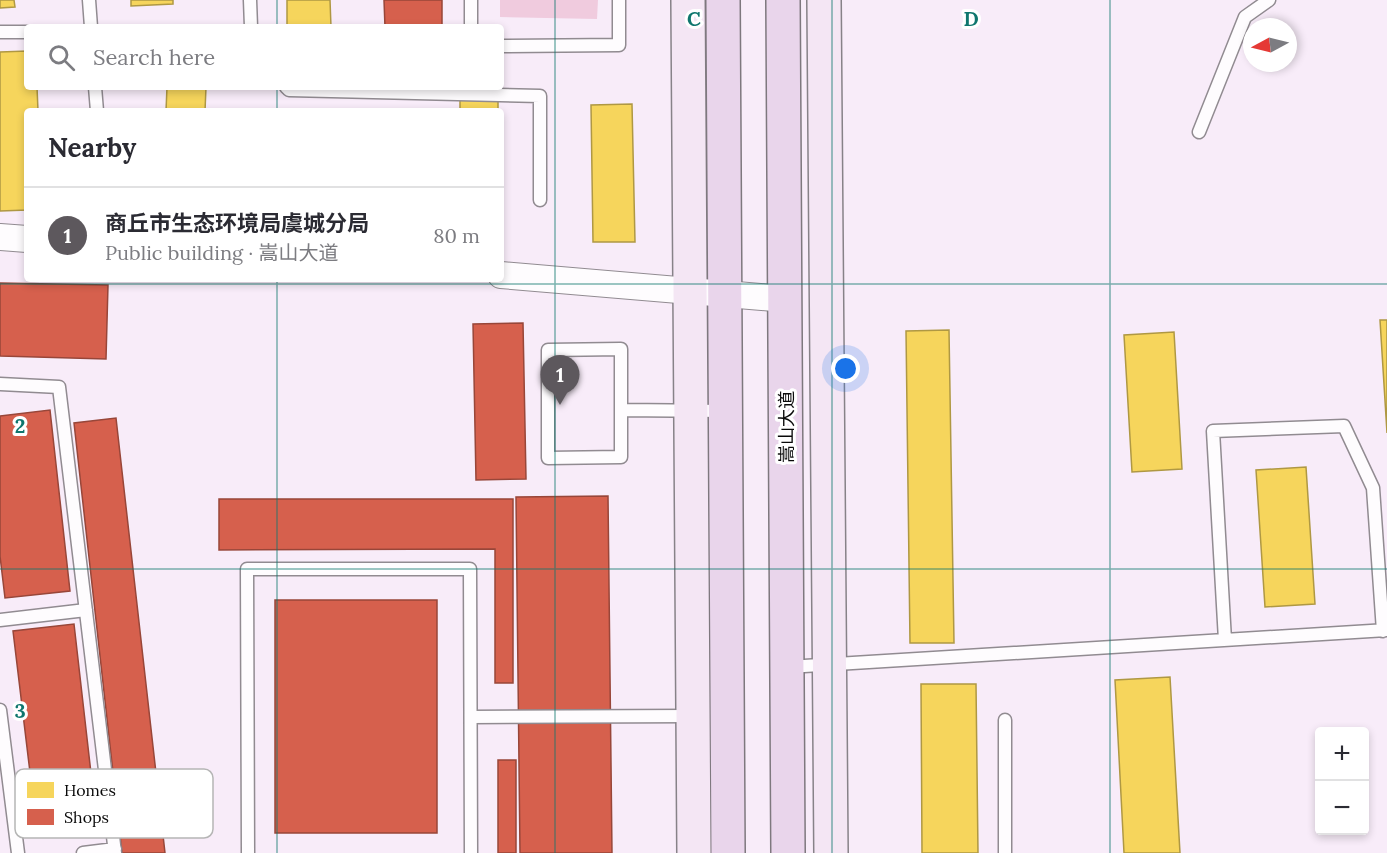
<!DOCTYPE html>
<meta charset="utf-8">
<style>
:root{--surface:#fff;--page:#f2f2f3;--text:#2b2b33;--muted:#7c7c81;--line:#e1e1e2;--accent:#5d585d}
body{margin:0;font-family:Lora,"Noto Sans SC",serif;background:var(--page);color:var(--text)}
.controls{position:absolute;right:18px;bottom:18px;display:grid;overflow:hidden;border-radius:6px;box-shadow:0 3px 9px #0003}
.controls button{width:54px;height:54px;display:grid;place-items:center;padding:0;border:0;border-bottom:2px solid var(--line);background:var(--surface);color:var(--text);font:30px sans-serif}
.compass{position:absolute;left:1243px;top:18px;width:54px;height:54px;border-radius:50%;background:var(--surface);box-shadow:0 3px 9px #0003;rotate:263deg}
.you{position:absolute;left:846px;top:369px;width:21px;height:21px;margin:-15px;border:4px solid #fff;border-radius:50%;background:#1a73e8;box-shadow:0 0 0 9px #1a73e833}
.badge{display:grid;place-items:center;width:39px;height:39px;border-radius:50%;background:var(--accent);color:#fff;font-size:20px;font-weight:700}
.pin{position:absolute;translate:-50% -50px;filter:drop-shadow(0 2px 3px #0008)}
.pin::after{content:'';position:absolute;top:32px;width:21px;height:18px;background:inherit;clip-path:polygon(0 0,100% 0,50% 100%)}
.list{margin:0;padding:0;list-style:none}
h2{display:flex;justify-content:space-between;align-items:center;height:78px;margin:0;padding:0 24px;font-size:26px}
h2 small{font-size:20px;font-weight:400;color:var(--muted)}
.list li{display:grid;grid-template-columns:39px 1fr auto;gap:18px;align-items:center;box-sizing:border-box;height:96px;padding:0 24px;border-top:2px solid var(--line)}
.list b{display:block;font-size:22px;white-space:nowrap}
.list p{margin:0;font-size:20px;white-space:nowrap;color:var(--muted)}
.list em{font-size:20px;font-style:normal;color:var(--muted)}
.icon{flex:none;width:33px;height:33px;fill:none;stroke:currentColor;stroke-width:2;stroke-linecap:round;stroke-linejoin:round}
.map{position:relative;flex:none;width:1387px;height:853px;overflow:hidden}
.search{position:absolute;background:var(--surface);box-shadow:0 3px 9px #0003;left:24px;top:24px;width:480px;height:66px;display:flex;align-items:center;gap:15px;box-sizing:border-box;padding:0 21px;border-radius:6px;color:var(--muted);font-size:22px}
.panel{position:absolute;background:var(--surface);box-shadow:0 3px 9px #0003;left:24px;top:108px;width:480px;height:174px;border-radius:6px}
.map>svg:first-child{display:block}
.green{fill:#f0cbde}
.homes{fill:#f6d55c;stroke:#af9843;stroke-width:1.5}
.shops{fill:#d6604d;stroke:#984639;stroke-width:1.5}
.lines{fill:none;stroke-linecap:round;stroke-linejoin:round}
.lane-casing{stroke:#918b91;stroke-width:15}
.street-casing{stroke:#918b91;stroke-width:28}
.secondary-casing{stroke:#878288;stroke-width:36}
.primary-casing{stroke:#7e787e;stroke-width:36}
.lane{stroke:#fefcfe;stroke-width:12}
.street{stroke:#fefcfe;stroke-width:26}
.secondary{stroke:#f4e6f4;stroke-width:33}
.primary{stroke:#e9d5eb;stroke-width:33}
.grid{fill:none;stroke:#0f766e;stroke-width:1.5;stroke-opacity:0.55}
.labels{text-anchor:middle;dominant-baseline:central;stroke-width:6;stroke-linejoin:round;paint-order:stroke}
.street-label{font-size:18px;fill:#090909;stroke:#fff}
.key{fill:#fff;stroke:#b5b5b5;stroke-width:1.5}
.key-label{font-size:16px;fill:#090909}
.grid-label{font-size:20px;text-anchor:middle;font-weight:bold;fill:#0f766e;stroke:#fff;stroke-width:6;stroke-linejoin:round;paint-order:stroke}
</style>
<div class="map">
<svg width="1387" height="853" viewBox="0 0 1387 853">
<rect width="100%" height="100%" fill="#f8ecf9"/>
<path class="green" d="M500,0H598L597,19L500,17Z"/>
<path class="homes" d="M0,0H14L15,7L0,8Z
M131,0H173V4L131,6Z
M287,0H330L331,27H287Z
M27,51V87H37L38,111H27V210L0,211V52Z
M167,87H206L205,111H166Z
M460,97L498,98V111H460Z
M632,104L635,242H593L591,105Z
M1380,320H1387V433Z
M949,330L954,643H910L906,331Z
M1174,332L1182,469L1132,472L1124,335Z
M1306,467L1315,604L1265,607L1256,470Z
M1170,677L1180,853H1124L1115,680Z
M921,684H976L978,853H922Z"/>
<path class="shops" d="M384,0H442V27H385Z
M0,283L108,285L106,359L0,356Z
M523,323L526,479L476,480L473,324Z
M50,410L70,591L5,598L0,556V416Z
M116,418L165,853H122L74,423Z
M608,496L612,853H520L516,497Z
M219,499H513V683H495V549L219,550Z
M275,600H437V833H275Z
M74,624L92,782L32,789L13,631Z
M498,760H516V853H498Z"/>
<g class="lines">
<g class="lane-casing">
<path id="lane" d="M89,0L91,27
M250,0L251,27
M471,0V27
M0,32H27
M501,46L619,45V0
M95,87L97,111
M286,87L289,90L540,96V200
M1199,132L1245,17L1269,0
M621,349V457L548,458V350Z
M0,384L59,387L115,853
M621,410L725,411
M0,620L86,610
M1225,640L1213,431L1344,426L1373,488L1383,631
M788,667L1387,630
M0,710L18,853
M471,717L692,716
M1005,720V853
M83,853L115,849
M248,853L247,569H470L471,853"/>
</g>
<g class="street-casing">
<path id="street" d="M0,237L27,239
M501,275L785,299"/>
</g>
<g class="secondary-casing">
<path id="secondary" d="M688,0L694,853
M824,0L831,853"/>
</g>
<g class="primary-casing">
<path id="primary" d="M723,0L728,853
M783,0L788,853"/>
</g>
<use href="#lane" class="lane"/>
<use href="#street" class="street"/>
<use href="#secondary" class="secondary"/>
<use href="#primary" class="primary"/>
</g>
<path class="grid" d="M277,0V27M555,0V853M832,0V853M1110,0V853M277,87V111M277,279V853M0,284H1387M0,569H1387"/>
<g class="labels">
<g class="street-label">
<text transform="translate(786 427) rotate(-90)">嵩山大道</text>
</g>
</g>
<rect x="15" y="769" width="198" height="69" rx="9" class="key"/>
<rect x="27" y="782" width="27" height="16" fill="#f6d55c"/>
<rect x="27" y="809" width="27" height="16" fill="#d6604d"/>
<g class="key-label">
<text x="64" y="796">Homes</text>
<text x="64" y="823">Shops</text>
</g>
<g class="grid-label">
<text x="694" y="26">C</text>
<text x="971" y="26">D</text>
<text x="20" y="433">2</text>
<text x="20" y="718">3</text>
</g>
</svg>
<div class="controls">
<button>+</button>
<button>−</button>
</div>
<svg class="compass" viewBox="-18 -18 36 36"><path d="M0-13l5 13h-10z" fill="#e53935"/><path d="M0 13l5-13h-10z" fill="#7c7c81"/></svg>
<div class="you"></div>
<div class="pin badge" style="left:560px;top:405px">1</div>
<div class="search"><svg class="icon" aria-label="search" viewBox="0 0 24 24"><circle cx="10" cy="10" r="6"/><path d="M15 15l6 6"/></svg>Search here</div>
<section class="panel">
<h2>Nearby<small></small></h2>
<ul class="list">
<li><span class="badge">1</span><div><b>商丘市生态环境局虞城分局</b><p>Public building · 嵩山大道</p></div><em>80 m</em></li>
</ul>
</section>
</div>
